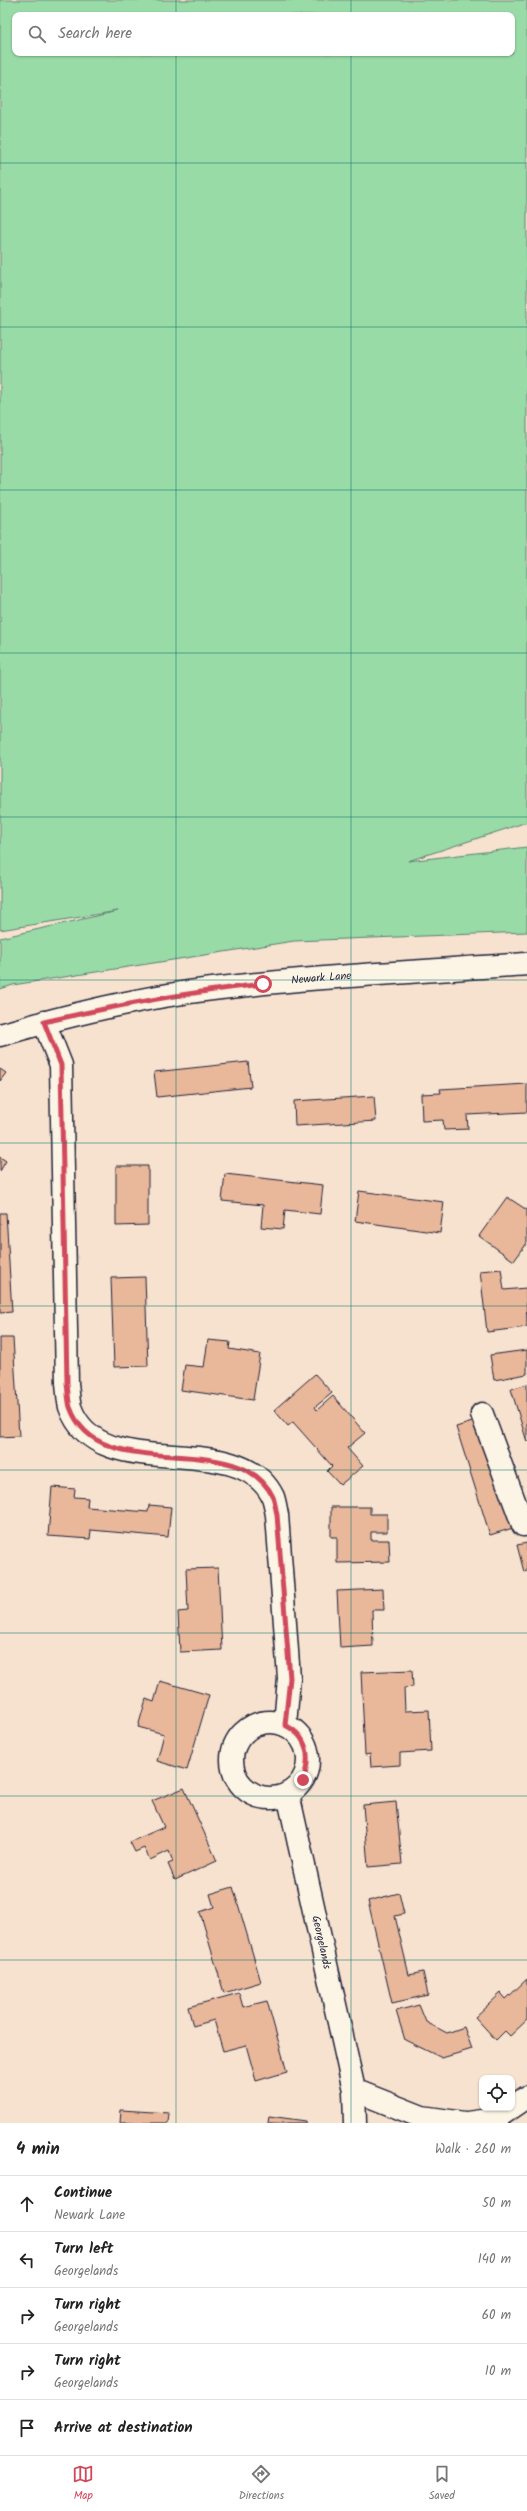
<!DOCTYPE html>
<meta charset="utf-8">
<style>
:root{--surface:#fff;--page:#f6f6f6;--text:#222;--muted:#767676;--line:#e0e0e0;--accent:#d1495b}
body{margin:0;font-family:Kalam,sans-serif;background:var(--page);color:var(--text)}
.controls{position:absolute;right:12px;bottom:12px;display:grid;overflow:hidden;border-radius:8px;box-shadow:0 1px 3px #0004}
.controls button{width:36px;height:36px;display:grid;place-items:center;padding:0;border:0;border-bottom:1px solid var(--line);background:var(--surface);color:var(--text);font:20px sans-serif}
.stop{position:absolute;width:12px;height:12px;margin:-9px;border:3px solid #d1495b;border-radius:50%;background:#fff}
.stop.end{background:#d1495b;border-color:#fff;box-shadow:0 1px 4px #0008}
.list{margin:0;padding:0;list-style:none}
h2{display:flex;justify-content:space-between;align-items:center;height:52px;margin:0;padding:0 16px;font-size:17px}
h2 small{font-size:13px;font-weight:400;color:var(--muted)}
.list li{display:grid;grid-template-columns:26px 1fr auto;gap:12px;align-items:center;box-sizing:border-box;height:56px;padding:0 16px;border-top:1px solid var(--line)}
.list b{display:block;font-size:15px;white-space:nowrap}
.list p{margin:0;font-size:13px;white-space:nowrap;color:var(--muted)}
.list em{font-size:13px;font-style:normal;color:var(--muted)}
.icon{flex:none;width:22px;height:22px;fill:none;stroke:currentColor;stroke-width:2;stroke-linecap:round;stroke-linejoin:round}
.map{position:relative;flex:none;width:527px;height:2123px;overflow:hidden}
.search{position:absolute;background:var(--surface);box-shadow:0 1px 3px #0004;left:12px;right:12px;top:12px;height:44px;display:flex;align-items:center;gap:10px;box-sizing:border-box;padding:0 14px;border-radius:8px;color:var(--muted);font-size:15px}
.sheet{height:332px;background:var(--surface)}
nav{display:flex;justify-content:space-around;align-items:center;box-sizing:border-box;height:56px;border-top:1px solid var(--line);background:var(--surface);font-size:11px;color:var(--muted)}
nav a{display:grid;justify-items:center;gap:2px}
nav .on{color:var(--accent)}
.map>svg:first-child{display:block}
.green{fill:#98dba7;stroke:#5d7e71;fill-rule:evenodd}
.building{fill:#e9b79a;stroke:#22223b}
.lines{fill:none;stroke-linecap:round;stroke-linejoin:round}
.minor-casing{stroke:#22223b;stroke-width:25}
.major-casing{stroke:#22223b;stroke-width:25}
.minor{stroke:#fcf5e5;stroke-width:22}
.major{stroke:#fcf5e5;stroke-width:22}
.route{stroke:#d1495b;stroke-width:5}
.grid{fill:none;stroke:#0f766e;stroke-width:1;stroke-opacity:0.55}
.labels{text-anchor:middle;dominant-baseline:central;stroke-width:3;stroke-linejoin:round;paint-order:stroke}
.street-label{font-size:11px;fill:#22223b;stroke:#fcf5e5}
</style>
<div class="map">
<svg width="527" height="2123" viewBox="0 0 527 2123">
<rect width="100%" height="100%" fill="#f6e2ce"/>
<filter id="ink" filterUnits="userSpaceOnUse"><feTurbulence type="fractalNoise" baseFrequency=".025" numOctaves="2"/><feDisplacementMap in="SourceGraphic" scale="8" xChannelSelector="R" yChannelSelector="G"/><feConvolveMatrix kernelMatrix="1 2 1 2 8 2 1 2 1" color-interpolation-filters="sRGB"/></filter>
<g filter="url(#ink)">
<path class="green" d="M0,0H527V822L408,861L527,847V932L294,941L13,985L0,989V938L118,911L0,930ZM15,15H512V53H15Z"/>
<path class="building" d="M248,1062L251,1087L157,1097L154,1072Z
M0,1069L6,1073L0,1081Z
M527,1084V1112L467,1115L468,1129L444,1130L443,1120L422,1121L421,1094L441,1093L440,1089Z
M374,1096L376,1121L295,1126L294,1101Z
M0,1157L6,1161L0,1171Z
M116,1166H148V1225L116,1226Z
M225,1174L323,1185L320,1214L285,1210L283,1229L261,1227L263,1205L222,1201Z
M359,1191L444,1202L440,1233L355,1221Z
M507,1197L527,1210V1243L514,1261L479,1236Z
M0,1213H6L12,1312L0,1313Z
M501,1269L504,1290L526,1288L527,1327L487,1332L480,1271Z
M145,1277L148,1366L114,1367L111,1278Z
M0,1338H13L19,1436L0,1437Z
M208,1340L230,1342L229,1349L260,1354L253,1400L181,1390L185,1365L204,1367Z
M527,1350V1374L494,1380L490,1355Z
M315,1374L332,1393L315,1407L317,1410L333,1396L365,1433L347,1448L363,1466L340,1485L327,1471L332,1466L293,1422L288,1426L274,1410Z
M527,1384V1442L511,1389Z
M479,1420L513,1528L490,1535L456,1427Z
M52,1487L75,1489L74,1497L88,1498L87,1507L148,1512L149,1505L171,1507L168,1537L91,1530L90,1539L48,1536Z
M331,1507H370V1514H387V1532H371V1540H389L390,1562L337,1563V1537H331Z
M527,1543V1571L524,1572L517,1545Z
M218,1568L222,1650L180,1652L178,1612L188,1611L186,1569Z
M383,1589L384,1610H372L373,1646L340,1648L337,1591Z
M412,1670L413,1687L404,1688L405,1711L429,1710L431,1751L400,1753V1765L371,1767L370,1754L365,1755L361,1672Z
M160,1681L209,1695L187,1770L157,1761L164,1734L138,1727L146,1699L154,1702Z
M184,1788L217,1861L175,1880L168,1864L173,1862L169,1851L150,1860L144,1848L135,1852L130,1842L164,1827L152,1801Z
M396,1802L402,1864L368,1867L363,1805Z
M233,1887L261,1982L224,1993L200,1912L214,1907L210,1894Z
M399,1893L404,1914L395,1916L409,1975L423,1972L428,1995L392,2003L368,1901Z
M527,1979V2020L510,2036L505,2031L496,2040L475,2017L501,1993L506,1999Z
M239,1993L243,2007L267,2001L287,2072L256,2081L246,2045L223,2051L214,2020L193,2026L188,2007Z
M419,2005L426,2022L447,2033L464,2027L472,2049L442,2058L405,2040L396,2011Z
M121,2110L169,2113L168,2123H120Z
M269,2116L306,2121V2123H268Z"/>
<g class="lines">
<g class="minor-casing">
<g id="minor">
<path d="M44,1022L61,1065L67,1383C68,1391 68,1400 70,1407C99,1490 238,1424 273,1497C275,1503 276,1510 277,1515L289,1678L285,1725"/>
<path d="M482,1414L523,1525L527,1524"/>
<circle cx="270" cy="1760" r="38"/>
<path id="s1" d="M288,1794L354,2090L355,2123"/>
<path d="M354,2090L422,2117L464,2123"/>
<path d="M467,2123L495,2119L527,2097"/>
</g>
</g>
<g class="major-casing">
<g id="major">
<path id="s2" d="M0,1035C62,1017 125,1001 189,992C301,977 414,972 527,964"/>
</g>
</g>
<use href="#minor" class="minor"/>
<use href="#major" class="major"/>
</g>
</g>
<g class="lines" filter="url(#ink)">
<path class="route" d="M263,984C189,992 117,1005 44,1022L61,1065L67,1383C68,1391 68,1400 70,1407C99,1490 238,1424 273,1497C275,1503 276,1510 277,1515L290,1678L285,1725C309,1737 311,1758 303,1780"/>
</g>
<path class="grid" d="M176,0V15M351,0V15M176,53V2123M351,53V2123M0,163H527M0,327H527M0,490H527M0,653H527M0,817H527M0,980H527M0,1143H527M0,1306H527M0,1470H527M0,1633H527M0,1796H527M0,1960H527"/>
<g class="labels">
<g class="street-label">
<text stroke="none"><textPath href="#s2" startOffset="327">Newark Lane</textPath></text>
<text stroke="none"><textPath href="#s1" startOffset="152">Georgelands</textPath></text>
</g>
</g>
</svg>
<div class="controls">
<button><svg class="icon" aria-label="locate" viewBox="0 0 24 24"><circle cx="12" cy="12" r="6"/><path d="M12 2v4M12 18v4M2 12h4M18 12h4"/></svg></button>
</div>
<div class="stop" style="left:263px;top:984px"></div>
<div class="stop end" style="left:303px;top:1780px"></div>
<div class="search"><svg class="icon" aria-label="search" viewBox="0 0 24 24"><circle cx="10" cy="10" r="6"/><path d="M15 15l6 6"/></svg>Search here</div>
</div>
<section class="sheet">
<h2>4 min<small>Walk · 260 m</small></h2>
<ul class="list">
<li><svg class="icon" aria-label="ahead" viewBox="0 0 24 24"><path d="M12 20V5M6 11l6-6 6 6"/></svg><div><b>Continue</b><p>Newark Lane</p></div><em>50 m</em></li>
<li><svg class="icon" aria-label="left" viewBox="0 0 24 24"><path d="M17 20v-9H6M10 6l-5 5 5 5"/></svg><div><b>Turn left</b><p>Georgelands</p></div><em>140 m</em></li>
<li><svg class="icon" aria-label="right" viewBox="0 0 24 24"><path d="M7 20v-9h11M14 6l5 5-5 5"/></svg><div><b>Turn right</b><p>Georgelands</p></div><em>60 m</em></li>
<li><svg class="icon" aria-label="right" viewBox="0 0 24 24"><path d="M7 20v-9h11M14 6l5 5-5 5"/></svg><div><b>Turn right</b><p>Georgelands</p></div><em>10 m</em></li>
<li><svg class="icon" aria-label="arrive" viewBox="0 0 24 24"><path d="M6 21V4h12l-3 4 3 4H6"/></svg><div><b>Arrive at destination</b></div></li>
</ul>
</section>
<nav>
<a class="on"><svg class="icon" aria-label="map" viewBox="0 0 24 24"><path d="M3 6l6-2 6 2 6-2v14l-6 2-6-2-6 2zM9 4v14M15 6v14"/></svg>Map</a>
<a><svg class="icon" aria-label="directions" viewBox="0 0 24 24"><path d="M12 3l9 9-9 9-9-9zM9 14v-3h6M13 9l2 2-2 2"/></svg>Directions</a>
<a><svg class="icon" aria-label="saved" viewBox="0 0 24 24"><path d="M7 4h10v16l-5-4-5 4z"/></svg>Saved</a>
</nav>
